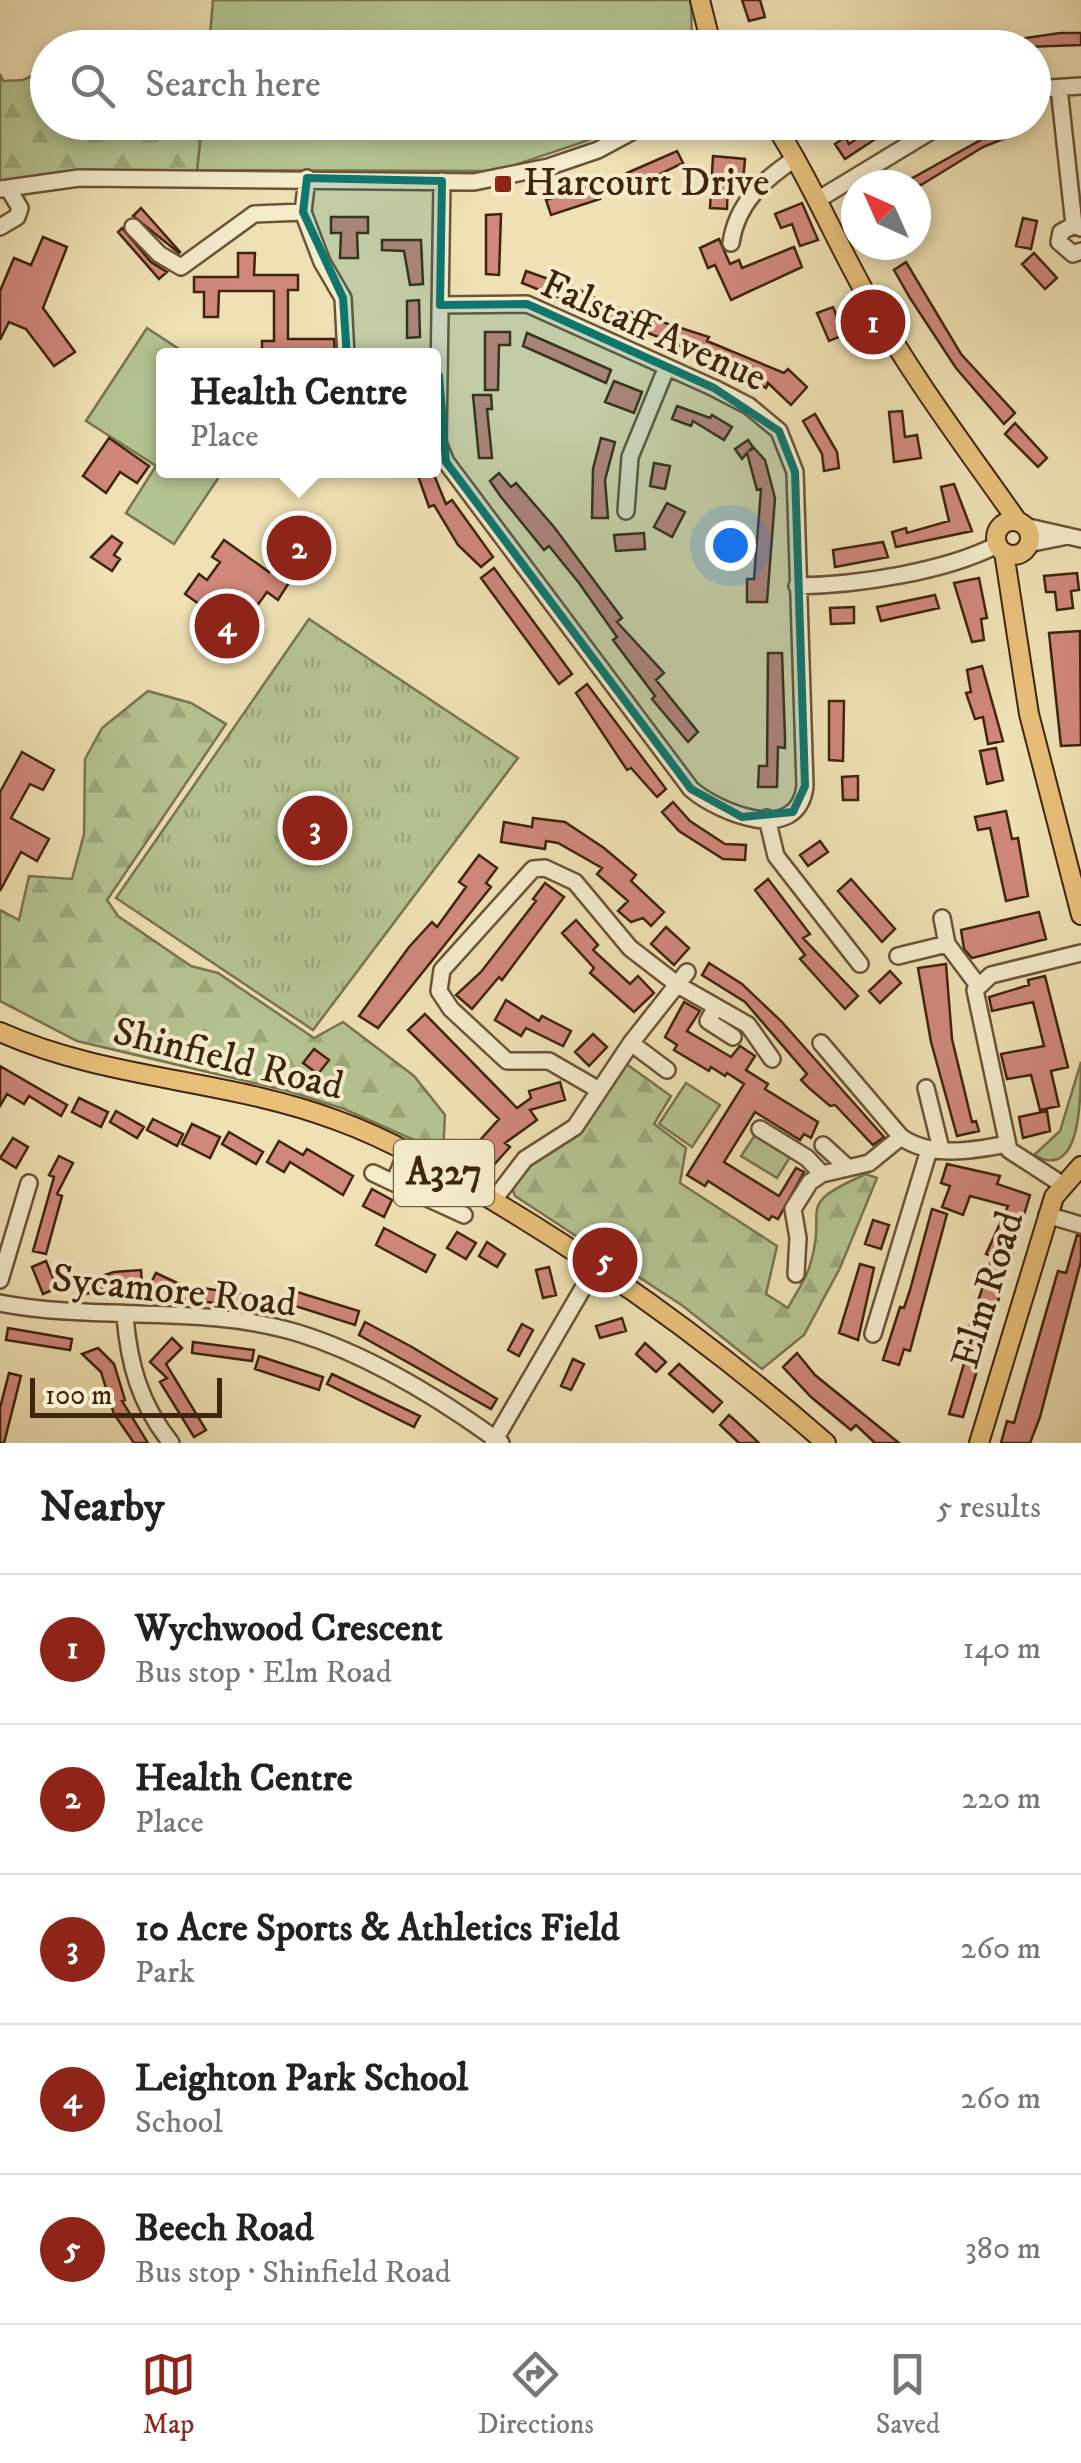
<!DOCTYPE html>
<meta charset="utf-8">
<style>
:root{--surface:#fff;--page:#f2f2f2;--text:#222;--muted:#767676;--line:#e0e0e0;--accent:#8f2418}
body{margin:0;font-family:"IM FELL DW Pica",serif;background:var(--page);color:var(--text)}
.compass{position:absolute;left:841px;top:170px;width:90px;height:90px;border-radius:50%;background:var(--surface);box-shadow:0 5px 15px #0003;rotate:315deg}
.scale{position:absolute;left:30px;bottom:25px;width:192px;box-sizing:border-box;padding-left:10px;border:5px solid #3f250d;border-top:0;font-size:28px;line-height:35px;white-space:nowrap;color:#3f250d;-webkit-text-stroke:8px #f5ecce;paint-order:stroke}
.you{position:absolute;left:730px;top:545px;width:35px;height:35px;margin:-25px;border:8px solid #fff;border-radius:50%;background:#1a73e8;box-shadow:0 0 0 15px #1a73e833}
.badge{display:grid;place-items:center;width:65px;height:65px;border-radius:50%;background:var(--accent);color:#fff;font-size:32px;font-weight:700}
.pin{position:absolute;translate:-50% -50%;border:5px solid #fff;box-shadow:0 2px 10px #0006}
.popup{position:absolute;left:156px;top:348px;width:285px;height:130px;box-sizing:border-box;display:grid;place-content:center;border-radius:10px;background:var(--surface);filter:drop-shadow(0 2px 8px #0005);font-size:32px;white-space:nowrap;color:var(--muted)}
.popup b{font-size:38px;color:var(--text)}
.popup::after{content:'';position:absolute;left:50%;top:100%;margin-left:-20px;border:20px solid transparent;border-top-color:var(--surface)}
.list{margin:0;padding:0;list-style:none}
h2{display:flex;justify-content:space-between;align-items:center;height:130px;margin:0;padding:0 40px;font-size:42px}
h2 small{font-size:32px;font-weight:400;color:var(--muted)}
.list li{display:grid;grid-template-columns:65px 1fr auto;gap:30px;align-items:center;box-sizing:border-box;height:150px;padding:0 40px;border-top:2px solid var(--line)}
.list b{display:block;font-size:38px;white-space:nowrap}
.list p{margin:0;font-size:32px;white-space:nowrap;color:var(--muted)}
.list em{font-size:32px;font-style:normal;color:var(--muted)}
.icon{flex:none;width:55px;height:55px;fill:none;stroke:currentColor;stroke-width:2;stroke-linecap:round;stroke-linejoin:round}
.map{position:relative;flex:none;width:1081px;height:1443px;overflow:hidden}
.search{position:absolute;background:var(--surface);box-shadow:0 5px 15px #0003;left:30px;right:30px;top:30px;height:110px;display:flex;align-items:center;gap:25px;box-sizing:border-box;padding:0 35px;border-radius:55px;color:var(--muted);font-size:38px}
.sheet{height:880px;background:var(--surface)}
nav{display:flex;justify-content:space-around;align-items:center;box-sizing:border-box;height:140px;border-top:2px solid var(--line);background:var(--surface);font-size:28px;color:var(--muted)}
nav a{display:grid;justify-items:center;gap:5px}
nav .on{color:var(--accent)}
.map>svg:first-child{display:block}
.green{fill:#b4c491;stroke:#7a744f;stroke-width:2.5}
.forest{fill:url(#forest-firs);stroke:#7a744f;stroke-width:2.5}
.park{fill:url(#park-tufts);stroke:#7a744f;stroke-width:2.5}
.building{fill:#d0887c;stroke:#3f250d;stroke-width:2.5}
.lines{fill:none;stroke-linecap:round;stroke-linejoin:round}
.minor-casing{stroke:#6b5437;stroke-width:20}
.major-casing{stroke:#3f250d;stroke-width:22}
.minor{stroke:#f5ecce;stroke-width:15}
.major{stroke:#e8c07a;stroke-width:18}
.marked{fill:#0f766e;fill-opacity:0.2;stroke:#0f766e;stroke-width:8;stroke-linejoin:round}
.poi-dot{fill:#8f2418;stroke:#f5ecce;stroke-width:4}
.labels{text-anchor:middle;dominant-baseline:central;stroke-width:8;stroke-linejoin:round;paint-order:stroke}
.shield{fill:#f5ecce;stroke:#766147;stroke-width:2.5}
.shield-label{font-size:38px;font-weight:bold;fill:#3f250d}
.poi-label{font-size:40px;fill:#3f250d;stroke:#f5ecce;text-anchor:start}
.street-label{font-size:40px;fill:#3f250d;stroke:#f5ecce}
</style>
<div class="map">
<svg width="1081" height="1443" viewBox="0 0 1081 1443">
<defs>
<pattern id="forest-firs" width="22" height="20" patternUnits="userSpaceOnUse" patternTransform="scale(2.5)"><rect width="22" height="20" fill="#b4c491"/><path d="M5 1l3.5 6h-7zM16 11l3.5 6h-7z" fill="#9ca87c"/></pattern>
<pattern id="park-tufts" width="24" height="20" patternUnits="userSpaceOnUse" patternTransform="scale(2.5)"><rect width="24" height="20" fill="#b4c491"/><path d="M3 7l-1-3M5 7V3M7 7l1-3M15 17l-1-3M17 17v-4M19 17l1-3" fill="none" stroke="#9ca87c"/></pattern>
</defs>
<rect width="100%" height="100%" fill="#efe1b4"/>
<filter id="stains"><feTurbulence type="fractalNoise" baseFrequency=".002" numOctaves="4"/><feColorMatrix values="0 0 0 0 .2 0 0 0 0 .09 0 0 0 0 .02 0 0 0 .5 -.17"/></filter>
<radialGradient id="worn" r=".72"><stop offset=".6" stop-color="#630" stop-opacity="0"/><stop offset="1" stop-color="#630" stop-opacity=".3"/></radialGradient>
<path class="green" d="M213,0H691L692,48L209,47Z
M202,123H620L589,140L497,171L197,170Z
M147,328L188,355L164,356V470L223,471L174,544L126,513L156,466L86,421Z
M1081,1062C1081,1100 1081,1182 1034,1155L1060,1131Z
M686,1083L720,1105L692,1147L659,1124Z
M755,1135L790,1157L777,1178L741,1156Z"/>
<path class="forest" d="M47,69L48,122L202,123L197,170L75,174L0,183V74L3,81L23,80Z
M148,691L191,703L226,724L107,900L118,916L191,966L218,973L314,1038L343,1022L414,1076L445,1115L443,1153L344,1109L288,1091L77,1041L0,1001V910L19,920L29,876L72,879L84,834L85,759L102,728Z
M625,1063L671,1096L654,1124L686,1148L680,1183L777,1246L766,1294L788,1308C795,1294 806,1280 810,1265C829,1205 791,1207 866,1174L877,1178L840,1268L804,1335L762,1369L683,1306L515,1196L511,1185L533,1163L580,1134Z"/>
<path class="park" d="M309,619L518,758L313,1030L116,898Z"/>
<path class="building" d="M742,0H760L765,17L749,21Z
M1060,33H1081V45L997,48L1006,41Z
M882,122H901L845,159L835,144L845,137L849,144Z
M1004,127L1008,137L983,147L921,185H900Z
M677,151L683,163L633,187L627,173Z
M713,156L745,159L743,181L728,179L727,209L710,208Z
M594,184L600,199L551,215L546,200Z
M802,203L818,240L800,246L792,224L781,228L775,214Z
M141,208L180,252L179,253L133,216Z
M501,214L499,275L486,274V215Z
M331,217H368V233H357L358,258H340L341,233H331Z
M1023,218L1037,221L1031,249L1016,246Z
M122,228L151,262L167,272L159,279L118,232Z
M43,237L67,247L43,308L75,352L54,366L26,329L9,322L0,340V291L14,258L31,265Z
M719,239L730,264L739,260L742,268L794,247L802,267L731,300L715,265L708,268L700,248Z
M382,240H421L423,284L410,285L404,251L382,250Z
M238,253H255L254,275H298V290H288V339H334L335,354L262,356V341H274V291H219L218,317H204V292H194V277H238Z
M1034,253L1057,278L1045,289L1022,264Z
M906,262L961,354L1015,413L1004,424L956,368L910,298L894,270Z
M526,271L554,281L555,277L609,305L709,337L707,341L784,373L788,369L807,387L791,405L768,383L766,388L741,377L744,371L522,283Z
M419,300L420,337L407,338V301Z
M833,307L844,335L829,341L817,313Z
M485,332H510V345H499L498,390H485Z
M527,333L611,370L606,383L523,346Z
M614,381L642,392L634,413L605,402Z
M473,395H491L492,409H487L492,458H479Z
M677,406L710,418L712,415L732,427L724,440L693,421L691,426L672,419Z
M902,411L905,437L917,435L921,458L894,462L889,412Z
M815,414L837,452L839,468L824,471L822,454L803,421Z
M1015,423L1047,458L1038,467L1005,434Z
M109,438L149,466L137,483L120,472L106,493L83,476Z
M601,438L615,442L605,480L608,518H592L593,469Z
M748,440L753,447L749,451L754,448L765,460L775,498L767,602H747V579H754L761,489L757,490L747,453L742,459L735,449Z
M654,463L670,466L665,489L650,486Z
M416,470H432L446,504L452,500L493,557L481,567L458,545L434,505L429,507Z
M499,473L511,487L516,483L554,527L622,618L617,622L664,673L656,680L698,732L688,742L652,699L655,696L613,640L617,637L579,583L549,546L544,550L501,497L490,481Z
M954,484L972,531L896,547L892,532L906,528L907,533L949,521L941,487Z
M667,503L685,512L672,537L654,527Z
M302,528L317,538L278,600L267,592L238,632L185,594L199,574L207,580L220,562L212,557L224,540L269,572Z
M644,533L645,549L616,551L614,535Z
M112,536L122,543L114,555L120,559L112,571L91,557Z
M883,542L888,557L835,567L833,550Z
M494,568L572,674L559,684L481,578Z
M1077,573L1079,590L1071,591L1073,608L1057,610L1055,592H1046L1044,576Z
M979,578L987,618L981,619L984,640L972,642L954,583Z
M935,595L939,608L881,621L877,607Z
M854,607V623L831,624L830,608Z
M1080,631L1081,745L1061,746L1049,633Z
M768,653H782L785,737V748L778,747L777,787H758L759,766H767Z
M982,666L1003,741L988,744L983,717L975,719L966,693L971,692L967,670Z
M587,684L666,789L657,797L631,768L627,770L576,693Z
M829,701H844L843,761L829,760Z
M996,748L1003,780L987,784L980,751Z
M22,752L54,770L43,790L30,784L11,818L49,839L37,861L21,852L0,891V792Z
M858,776V800H843L842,777Z
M673,802L690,821L725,844L746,845L745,860L723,859L679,831L662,812Z
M1006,811L1012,839L1018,838L1028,896L1006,901L990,828L978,830L975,817Z
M533,818L565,822L604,848L636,875L631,881L664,912L651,926L643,918L631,922L618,911L628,901L597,874L602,868L558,843L546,841L545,849L501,842L504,822L532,827Z
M820,841L828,852L808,866L800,855Z
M479,855L497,868L486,883L491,887L378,1028L359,1016L409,947L432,922L437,927L466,887L459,882Z
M768,879L810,934L803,938L858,996L845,1009L800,959L805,955L755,890Z
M851,879L895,929L882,942L838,891Z
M545,883L564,897L502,980L499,977L472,1009L456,995L481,972L536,901L533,899Z
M1039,912L1046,939L972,958L964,949L961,930Z
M576,920L598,945L593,950L630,984L638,976L654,993L634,1012L590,973L594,968L562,933Z
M666,927L689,948L674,965L651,944Z
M709,963L742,984L782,1022L884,1137L873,1145L835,1105L830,1106L809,1088L801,1080L807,1074L745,1002L702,975Z
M946,964L952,1039L972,1122L976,1121L979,1131L957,1136L931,1042L918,968Z
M890,971L901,983L880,1003L869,991Z
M1045,976L1068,1067L1051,1071L1059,1106L1040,1110L1031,1075L1007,1079L1001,1054L1044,1046L1033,1002L992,1011L989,997L1029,985L1028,980Z
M506,1000L539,1021L542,1016L571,1031L563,1046L526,1028L521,1036L495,1020Z
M684,1002L700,1011L687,1031L731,1057L740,1046L755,1056L746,1070L768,1084L765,1089L818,1122L811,1138L804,1134L800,1140L755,1112L724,1162L779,1196L796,1168L804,1172L778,1219L772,1216L769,1220L708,1181L705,1186L687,1175L744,1084L727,1073L725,1076L711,1067L709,1071L674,1050L677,1045L665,1037Z
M425,1014L517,1108L531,1098L529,1091L560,1082L565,1100L530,1110L537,1120L505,1143L510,1147L492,1167L472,1149L499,1119L408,1030Z
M593,1034L607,1047L589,1066L575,1052Z
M314,1049L329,1060L318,1074L303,1063Z
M0,1066L67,1105L61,1116L29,1096L24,1104L7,1094L0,1106Z
M79,1098L108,1112L101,1127L72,1112Z
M116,1111L144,1127L137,1138L110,1122Z
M1047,1111L1050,1131L1023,1138L1019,1117Z
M153,1119L183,1134L177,1146L147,1130Z
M192,1124L220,1137L210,1158L182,1144Z
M229,1132L263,1152L256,1164L222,1144Z
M13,1138L28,1147L16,1168L0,1158Z
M279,1141L303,1155L307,1149L353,1176L343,1195L290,1162L284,1172L267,1162Z
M59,1156L73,1163L57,1194L62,1196L46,1254L33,1251L54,1177L49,1175Z
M947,1164L1000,1176L997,1184L1030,1195L963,1417L949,1414L974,1330L969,1328L989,1268L992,1256L986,1254L1008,1206L970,1196L963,1215L942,1207L950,1186L941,1183Z
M372,1189L392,1200L384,1217L363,1206Z
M932,1209L947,1214L910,1351L904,1349L899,1365L883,1360L900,1307L904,1308L910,1290Z
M873,1220L889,1225L881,1249L865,1244Z
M384,1228L435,1255L426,1272L376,1245Z
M457,1232L476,1243L466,1259L447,1248Z
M1077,1235L1081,1236V1261L1040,1417L1030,1443H1001L1007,1421L1014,1423L1058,1271L1066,1273Z
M487,1242L505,1254L497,1267L479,1256Z
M46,1261L57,1288L43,1294L32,1267Z
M860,1264L874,1268L858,1340L839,1333Z
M549,1267L556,1295L543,1298L536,1270Z
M141,1270L142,1284L112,1286L80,1296L76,1284L114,1272Z
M156,1273L190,1289V1286L285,1301L283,1312L177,1298L150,1285Z
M297,1292L359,1311L355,1325L292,1305Z
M622,1318L626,1331L600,1338L596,1326Z
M365,1322L412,1347L497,1399L491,1409L359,1335Z
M522,1324L533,1330L519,1356L508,1350Z
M8,1328L72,1339L70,1350L6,1340Z
M172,1338L182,1348L166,1364L206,1430L194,1437L160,1382L167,1378L150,1362Z
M193,1342L254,1350L252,1361L192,1353Z
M645,1343L666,1362L656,1372L636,1354Z
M98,1348L114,1364L125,1400L122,1401L148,1443H134L114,1414L101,1372L82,1354Z
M797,1353L815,1375L899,1443H875L856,1425L851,1430L811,1397L783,1367Z
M259,1356L323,1377L319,1390L255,1369Z
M573,1359L584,1364L571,1390L561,1386Z
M679,1364L722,1402L713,1412L669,1374Z
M9,1373L21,1376L4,1443H0V1408Z
M332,1374L420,1416L416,1423L414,1427L327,1384Z
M729,1415L740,1425L759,1443H739L720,1425Z"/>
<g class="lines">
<g class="minor-casing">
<path id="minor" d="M1059,88L1074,225
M1034,89L1081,86
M307,178L303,212L322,262L343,298L346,356
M0,189L79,178L474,182L548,167L598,150L650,122
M819,199L946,122
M0,227L17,217L20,208L8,188
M133,227L159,254L181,267L254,214L303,212
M1081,228L1074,225L1061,232L1059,242L1073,254L1081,251
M731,243C737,203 763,180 796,158
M440,305L527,304L714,388L749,406L779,431L795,472L805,786C798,846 719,813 691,789L446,462L438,443L442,181
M626,511L630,457L666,369
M1024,526L1081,539
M1028,544L1063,537
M797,586C857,585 944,572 997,545
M767,818L776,856L860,964
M942,918L947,944
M898,956L947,944L977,984
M716,1007L708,1021L733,1037
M631,1043L667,1070
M821,1043L901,1137C931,1158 972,1151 1007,1144
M926,1088L941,1149
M599,1090L549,1061H507L451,1009L439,991L442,970L533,869L545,868L575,882L630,948L678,985L748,1025L772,1059
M760,1129L807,1158L822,1174
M823,1145L846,1166
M373,1173L394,1183L406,1153
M394,1183L464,1215
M1063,1185L1009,1150L975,990L991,975L1081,953
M493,1201L525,1159L575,1127L631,1043L687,972
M1047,1215L1081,1225
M796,1274L798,1238L793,1209L810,1182L822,1174L869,1163L901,1137
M0,1280L29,1183
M0,1303C97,1322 203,1304 298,1333C369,1355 442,1400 501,1443
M125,1316C129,1365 140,1404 171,1443
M873,1334L929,1150
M493,1443L597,1264"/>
</g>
<g class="major-casing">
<path id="major" d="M700,0L712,48
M773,122C810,179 835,240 868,298C912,377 966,448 1018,522
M996 538a17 17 0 1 1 34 0a17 17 0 1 1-34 0Z
M1004,552L1029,714L1081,915
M0,1032C107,1080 227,1079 336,1120C392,1140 445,1172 497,1203C614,1273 723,1353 826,1443
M979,1443L1054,1197L1081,1166"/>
</g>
<use href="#minor" class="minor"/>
<use href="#major" class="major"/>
</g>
<path class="marked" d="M307,178L442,181L440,305L527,304L714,388L779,431L795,472L805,786L793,812L742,817L691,789L446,462L439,376L348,373L343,298L303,212Z"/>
<rect class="poi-dot" x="493" y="174" width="20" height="20" rx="5"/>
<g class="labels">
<rect class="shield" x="394" y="1140" width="100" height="66" rx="8"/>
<g class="shield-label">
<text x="444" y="1173">A327</text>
</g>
<g class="poi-label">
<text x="523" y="184">Harcourt Drive</text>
</g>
<g class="street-label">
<text transform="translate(653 332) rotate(24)">Falstaff Avenue</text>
<text transform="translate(228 1060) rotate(14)">Shinfield Road</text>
<text transform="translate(989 1290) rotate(-73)">Elm Road</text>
<text transform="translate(174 1292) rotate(6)">Sycamore Road</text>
</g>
</g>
<rect width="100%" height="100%" filter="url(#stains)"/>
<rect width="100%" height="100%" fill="url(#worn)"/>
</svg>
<svg class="compass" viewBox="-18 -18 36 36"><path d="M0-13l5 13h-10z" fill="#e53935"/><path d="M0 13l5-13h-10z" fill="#767676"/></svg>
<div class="scale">100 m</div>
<div class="you"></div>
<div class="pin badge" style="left:873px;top:322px">1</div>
<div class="pin badge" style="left:299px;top:548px">2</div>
<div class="popup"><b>Health Centre</b>Place</div>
<div class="pin badge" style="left:315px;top:828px">3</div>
<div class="pin badge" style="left:227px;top:626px">4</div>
<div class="pin badge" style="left:605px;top:1260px">5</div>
<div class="search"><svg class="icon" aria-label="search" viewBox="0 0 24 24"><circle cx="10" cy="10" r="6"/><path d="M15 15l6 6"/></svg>Search here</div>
</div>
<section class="sheet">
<h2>Nearby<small>5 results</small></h2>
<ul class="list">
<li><span class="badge">1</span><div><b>Wychwood Crescent</b><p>Bus stop · Elm Road</p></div><em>140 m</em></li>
<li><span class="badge">2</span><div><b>Health Centre</b><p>Place</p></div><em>220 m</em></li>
<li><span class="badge">3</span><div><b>10 Acre Sports &amp; Athletics Field</b><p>Park</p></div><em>260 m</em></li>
<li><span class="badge">4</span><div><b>Leighton Park School</b><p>School</p></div><em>260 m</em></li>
<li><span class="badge">5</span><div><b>Beech Road</b><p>Bus stop · Shinfield Road</p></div><em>380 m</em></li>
</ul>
</section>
<nav>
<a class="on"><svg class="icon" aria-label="map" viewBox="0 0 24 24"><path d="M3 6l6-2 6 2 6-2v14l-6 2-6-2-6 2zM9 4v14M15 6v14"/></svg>Map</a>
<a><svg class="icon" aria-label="directions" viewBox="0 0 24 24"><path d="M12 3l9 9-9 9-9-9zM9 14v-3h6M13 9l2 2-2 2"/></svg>Directions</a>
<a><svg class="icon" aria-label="saved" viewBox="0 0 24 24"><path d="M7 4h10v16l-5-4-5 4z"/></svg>Saved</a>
</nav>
